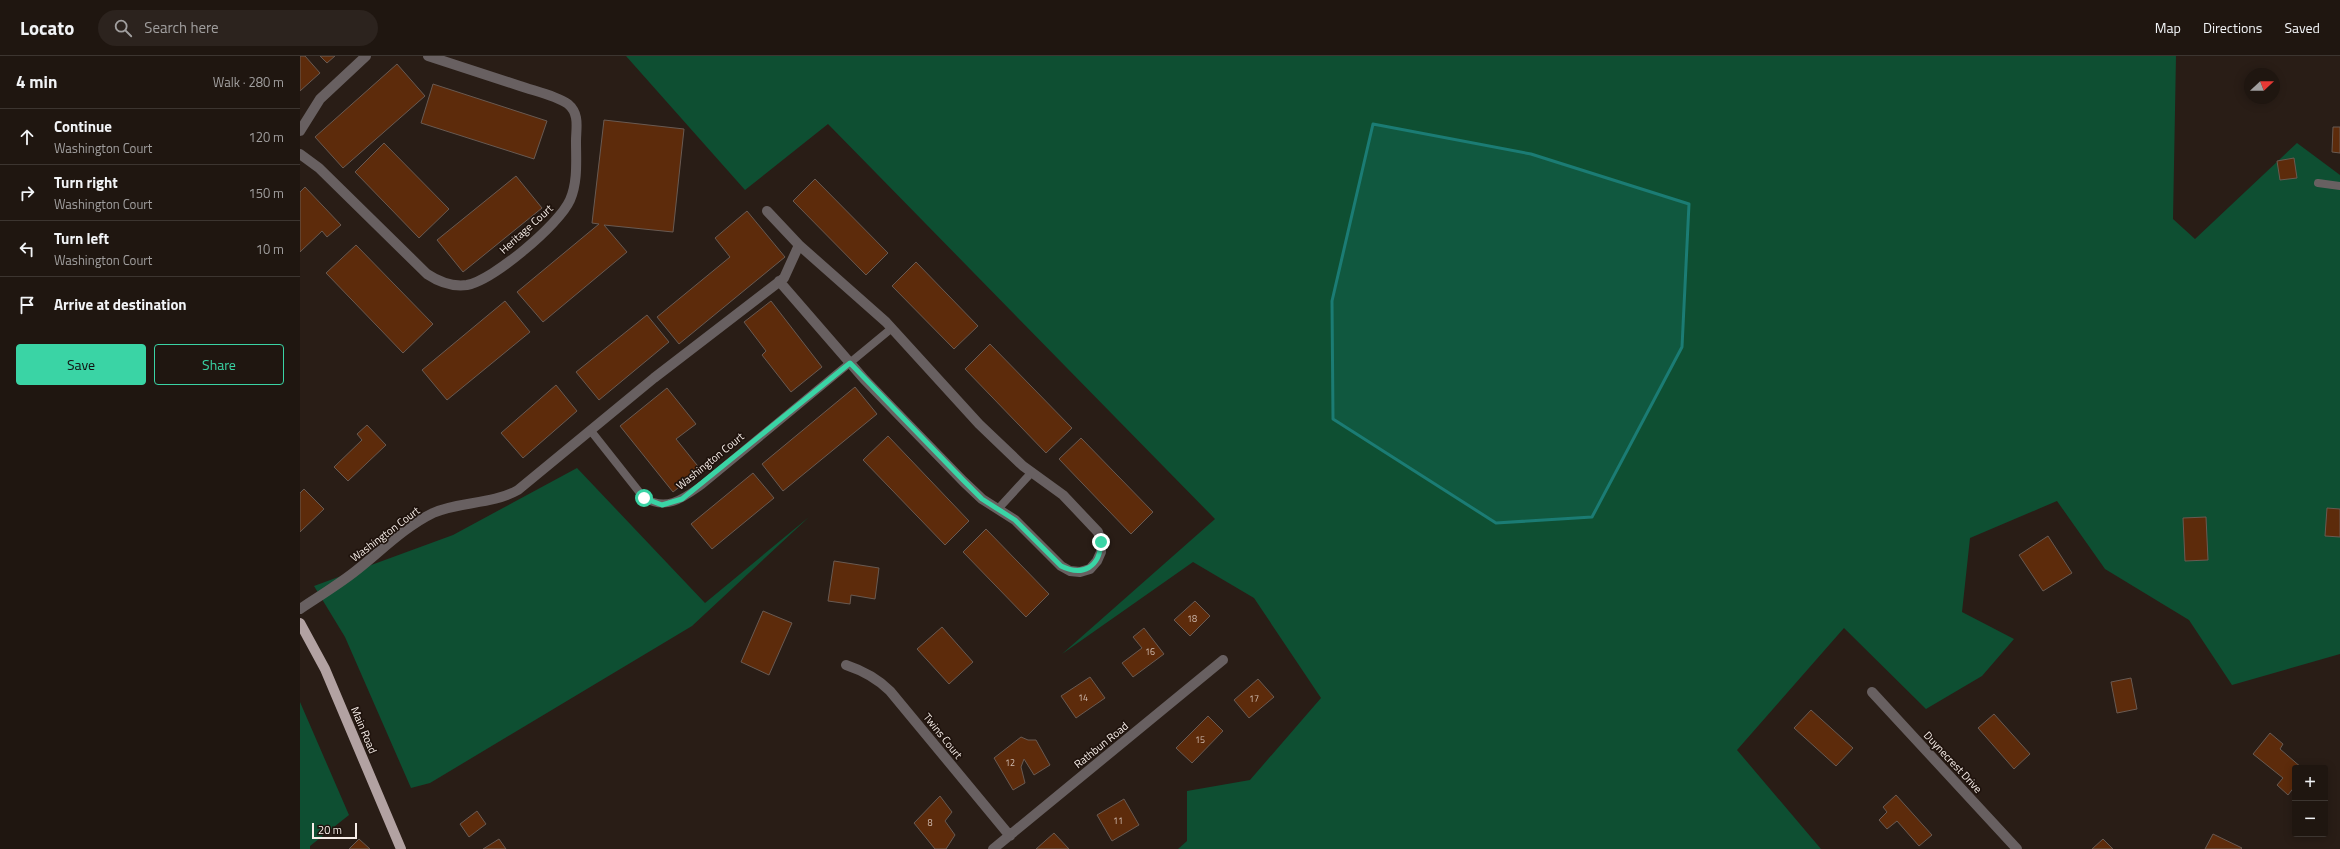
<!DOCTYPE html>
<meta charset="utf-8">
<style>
:root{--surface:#1f1610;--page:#2c231e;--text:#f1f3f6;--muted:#a19f9f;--line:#3c3530;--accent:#3ad4a5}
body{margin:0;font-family:"Titillium Web",sans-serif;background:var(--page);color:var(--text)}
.controls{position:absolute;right:12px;bottom:12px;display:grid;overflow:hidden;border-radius:4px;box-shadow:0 2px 10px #0003}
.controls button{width:36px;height:36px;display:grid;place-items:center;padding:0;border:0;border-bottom:1px solid var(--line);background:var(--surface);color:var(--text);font:20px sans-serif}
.compass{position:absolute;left:1944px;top:12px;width:36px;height:36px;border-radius:50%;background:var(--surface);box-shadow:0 2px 10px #0003;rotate:68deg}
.scale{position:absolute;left:12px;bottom:10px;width:45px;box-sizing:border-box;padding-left:4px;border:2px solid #f6ede8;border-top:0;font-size:11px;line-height:14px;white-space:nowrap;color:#f6ede8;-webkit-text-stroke:3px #1f130d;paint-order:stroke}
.stop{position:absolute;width:12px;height:12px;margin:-9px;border:3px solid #3ad4a5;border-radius:50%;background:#fff}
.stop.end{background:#3ad4a5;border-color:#fff;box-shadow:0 1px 4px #0008}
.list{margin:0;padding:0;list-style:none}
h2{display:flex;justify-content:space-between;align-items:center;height:52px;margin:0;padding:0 16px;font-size:17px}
h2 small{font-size:13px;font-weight:400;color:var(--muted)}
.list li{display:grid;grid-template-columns:26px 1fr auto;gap:12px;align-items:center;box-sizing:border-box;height:56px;padding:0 16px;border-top:1px solid var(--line)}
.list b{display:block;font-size:15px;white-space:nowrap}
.list p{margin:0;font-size:13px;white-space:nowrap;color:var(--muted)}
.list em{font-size:13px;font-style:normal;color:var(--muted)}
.actions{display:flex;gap:8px;padding:12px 16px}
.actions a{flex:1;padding:9px 0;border:1px solid var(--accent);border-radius:4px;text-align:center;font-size:14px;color:var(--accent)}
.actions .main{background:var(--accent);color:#111}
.icon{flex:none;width:22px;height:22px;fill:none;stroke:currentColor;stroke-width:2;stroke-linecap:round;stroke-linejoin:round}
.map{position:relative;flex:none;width:2040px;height:793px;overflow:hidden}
header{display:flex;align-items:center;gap:24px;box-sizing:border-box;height:56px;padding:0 20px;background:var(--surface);border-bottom:1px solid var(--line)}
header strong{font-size:19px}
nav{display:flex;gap:22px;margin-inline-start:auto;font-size:14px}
.search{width:280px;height:36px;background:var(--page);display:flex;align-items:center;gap:10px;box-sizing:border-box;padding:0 14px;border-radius:22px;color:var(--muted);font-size:15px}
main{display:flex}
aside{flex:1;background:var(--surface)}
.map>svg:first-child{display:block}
.green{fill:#0e4f32}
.building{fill:#5d2b0b;stroke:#695a52}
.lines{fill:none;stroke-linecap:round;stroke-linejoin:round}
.service{stroke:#686061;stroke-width:8}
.minor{stroke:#686061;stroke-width:10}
.primary{stroke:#b2a2a2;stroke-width:10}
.route{stroke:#3ad4a5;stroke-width:5}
.marked{fill:#1b7c74;fill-opacity:0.2;stroke:#1b7c74;stroke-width:3;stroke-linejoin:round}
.labels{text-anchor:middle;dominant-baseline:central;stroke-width:3.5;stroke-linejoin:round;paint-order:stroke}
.number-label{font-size:9px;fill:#d0bcb1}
.street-label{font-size:11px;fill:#f6ede8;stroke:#1f130d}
</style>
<header>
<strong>Locato</strong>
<div class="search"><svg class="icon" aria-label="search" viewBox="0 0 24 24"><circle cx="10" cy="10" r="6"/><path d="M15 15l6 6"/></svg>Search here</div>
<nav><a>Map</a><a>Directions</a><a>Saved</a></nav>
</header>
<main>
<aside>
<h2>4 min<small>Walk · 280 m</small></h2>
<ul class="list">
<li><svg class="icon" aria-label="ahead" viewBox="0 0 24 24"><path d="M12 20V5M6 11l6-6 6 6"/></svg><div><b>Continue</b><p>Washington Court</p></div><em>120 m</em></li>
<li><svg class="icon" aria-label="right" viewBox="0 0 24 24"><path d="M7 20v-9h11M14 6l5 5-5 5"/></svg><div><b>Turn right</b><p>Washington Court</p></div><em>150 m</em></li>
<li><svg class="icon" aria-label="left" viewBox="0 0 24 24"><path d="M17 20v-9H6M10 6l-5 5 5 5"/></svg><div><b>Turn left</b><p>Washington Court</p></div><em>10 m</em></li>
<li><svg class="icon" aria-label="arrive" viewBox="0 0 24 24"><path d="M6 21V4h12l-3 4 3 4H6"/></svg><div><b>Arrive at destination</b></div></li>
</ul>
<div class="actions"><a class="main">Save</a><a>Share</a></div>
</aside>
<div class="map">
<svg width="2040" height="793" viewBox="0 0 2040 793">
<rect width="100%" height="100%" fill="#291d16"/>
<path class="green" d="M326,0H1876L1873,163L1895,183L1997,87L2040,119V598L1932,629L1889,564L1805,513L1757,445L1670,482L1662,556L1714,583L1682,620L1626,653L1544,572L1437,694L1521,793H878L887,785V735L950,724L1021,642L954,542L893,506L762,598L915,463L528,68L445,134Z
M277,412L405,547L509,461L392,570L130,727L111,732L45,581L14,530L153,479Z
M0,646L49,759L10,790V793H0Z"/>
<path class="building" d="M0,0H5L20,17L0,35Z
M20,0H35L27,7Z
M97,8L125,40L43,112L15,81Z
M133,28L247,65L234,103L121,67Z
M304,64L384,73L373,176L304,169L327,196L243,266L217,236L299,168L292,167Z
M2033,71H2040V97L2032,96Z
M84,87L149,153L119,182L55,116Z
M1994,102L1997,122L1980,124L1977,105Z
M216,120L242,152L163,216L137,184Z
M515,123L588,197L566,219L493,145Z
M5,131L41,169L27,181L22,175L0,196V136Z
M447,155L485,201L379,288L357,261L430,201L415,182Z
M56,189L133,268L103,297L26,217Z
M616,206L678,270L654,293L592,230Z
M205,245L230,276L147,344L122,314Z
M471,245L522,311L491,336L462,299L466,295L444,266Z
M347,259L369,286L299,344L276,316Z
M690,288L772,372L746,397L665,313Z
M256,329L277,355L223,402L201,377Z
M555,331L577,358L483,435L462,408Z
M367,332L396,368L376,383L401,414L373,436L320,370Z
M67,369L86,389L48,425L34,411L62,384L57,378Z
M588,380L669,465L645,489L563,404Z
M781,382L853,456L831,478L759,403Z
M453,417L474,442L412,493L391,468Z
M4,433L24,453L0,476V437Z
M2027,452L2040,453V481L2025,480Z
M1906,461L1908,504L1885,505L1883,462Z
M686,473L749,538L726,561L663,496Z
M1748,480L1772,517L1743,535L1719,499Z
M534,505L579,512L575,543L551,539L550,548L528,545Z
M895,545L910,560L890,580L874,564Z
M463,555L492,567L469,619L441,606Z
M642,571L673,606L649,628L617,593Z
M844,572L864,598L833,621L822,607L842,592L833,581Z
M790,621L805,642L776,662L761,640Z
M1831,622L1837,653L1817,657L1811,626Z
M958,623L974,641L949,662L934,644Z
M1511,654L1553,692L1536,710L1494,672Z
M1694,658L1730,698L1714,713L1678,672Z
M908,660L923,675L892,707L876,692Z
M1970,677L1983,688L1980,693L2002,712H1995V730L1988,739L1977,729L1983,722L1953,698Z
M721,681L728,684H736L750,709L734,719L724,703L721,711L725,727L713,734L694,702Z
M1596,739L1632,779L1619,790L1597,765L1587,773L1579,764L1587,756L1583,751Z
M640,740L652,756L645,765L655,779L646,793H635L614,767Z
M824,743L839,769L812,785L797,759Z
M177,755L186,768L169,781L160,768Z
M754,777L769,793H736Z
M1913,778L1942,792L1941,793H1905Z
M59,783L70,793H49Z
M199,783L206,793H183Z
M1803,783L1813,793H1792Z"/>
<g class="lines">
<path class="service" d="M2018,127L2040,130
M291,375L344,442C367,455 382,443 402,429L592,272
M698,453L732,416"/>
<path class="minor" d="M0,75L20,43L66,0
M0,98L19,112L127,218C139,226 152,231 167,229C193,224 259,169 270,144C278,126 276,104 276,85C276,72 280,58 268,48C255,39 234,35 220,30C189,20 158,10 128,0
M479,225L564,323L663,425L682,443L715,464L761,510L770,515L780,516L790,513L797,505L801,496V486L798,476L763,439L723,410L679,368L586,266L499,189
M0,553C18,541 36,530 53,517C79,497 104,471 133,457C160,445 191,449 218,434L354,322L484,222L499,189L467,155
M546,609C564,615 577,622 590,635L710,780
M1572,636L1717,793
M693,793L923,604"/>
<path class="primary" d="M0,567L25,613L101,793"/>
</g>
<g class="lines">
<path class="route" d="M344,442L362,449L382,443L550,307L663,424L682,443L715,464L761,510C783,521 800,511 801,486"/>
</g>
<path class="marked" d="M1073,68L1231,98L1389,148L1382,291L1292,461L1196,467L1033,363L1032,245Z"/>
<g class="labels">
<g class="number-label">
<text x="892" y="562">18</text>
<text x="850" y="595">16</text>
<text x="783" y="641">14</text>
<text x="954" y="642">17</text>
<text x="900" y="683">15</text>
<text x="710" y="706">12</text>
<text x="818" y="764">11</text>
<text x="630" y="766">8</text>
</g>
<g class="street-label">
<text transform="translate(226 173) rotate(-42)">Heritage Court</text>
<text transform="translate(410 405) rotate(-39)">Washington Court</text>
<text transform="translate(85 478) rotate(-37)">Washington Court</text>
<text transform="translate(64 674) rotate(67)">Main Road</text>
<text transform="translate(643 680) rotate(51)">Twins Court</text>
<text transform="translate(801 689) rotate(-39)">Rathbun Road</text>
<text transform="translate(1653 706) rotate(47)">Duynecrest Drive</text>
</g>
</g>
</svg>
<div class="controls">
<button>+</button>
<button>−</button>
</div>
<svg class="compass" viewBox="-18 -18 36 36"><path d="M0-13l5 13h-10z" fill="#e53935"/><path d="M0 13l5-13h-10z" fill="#a19f9f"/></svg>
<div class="scale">20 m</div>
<div class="stop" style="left:344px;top:442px"></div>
<div class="stop end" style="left:801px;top:486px"></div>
</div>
</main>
